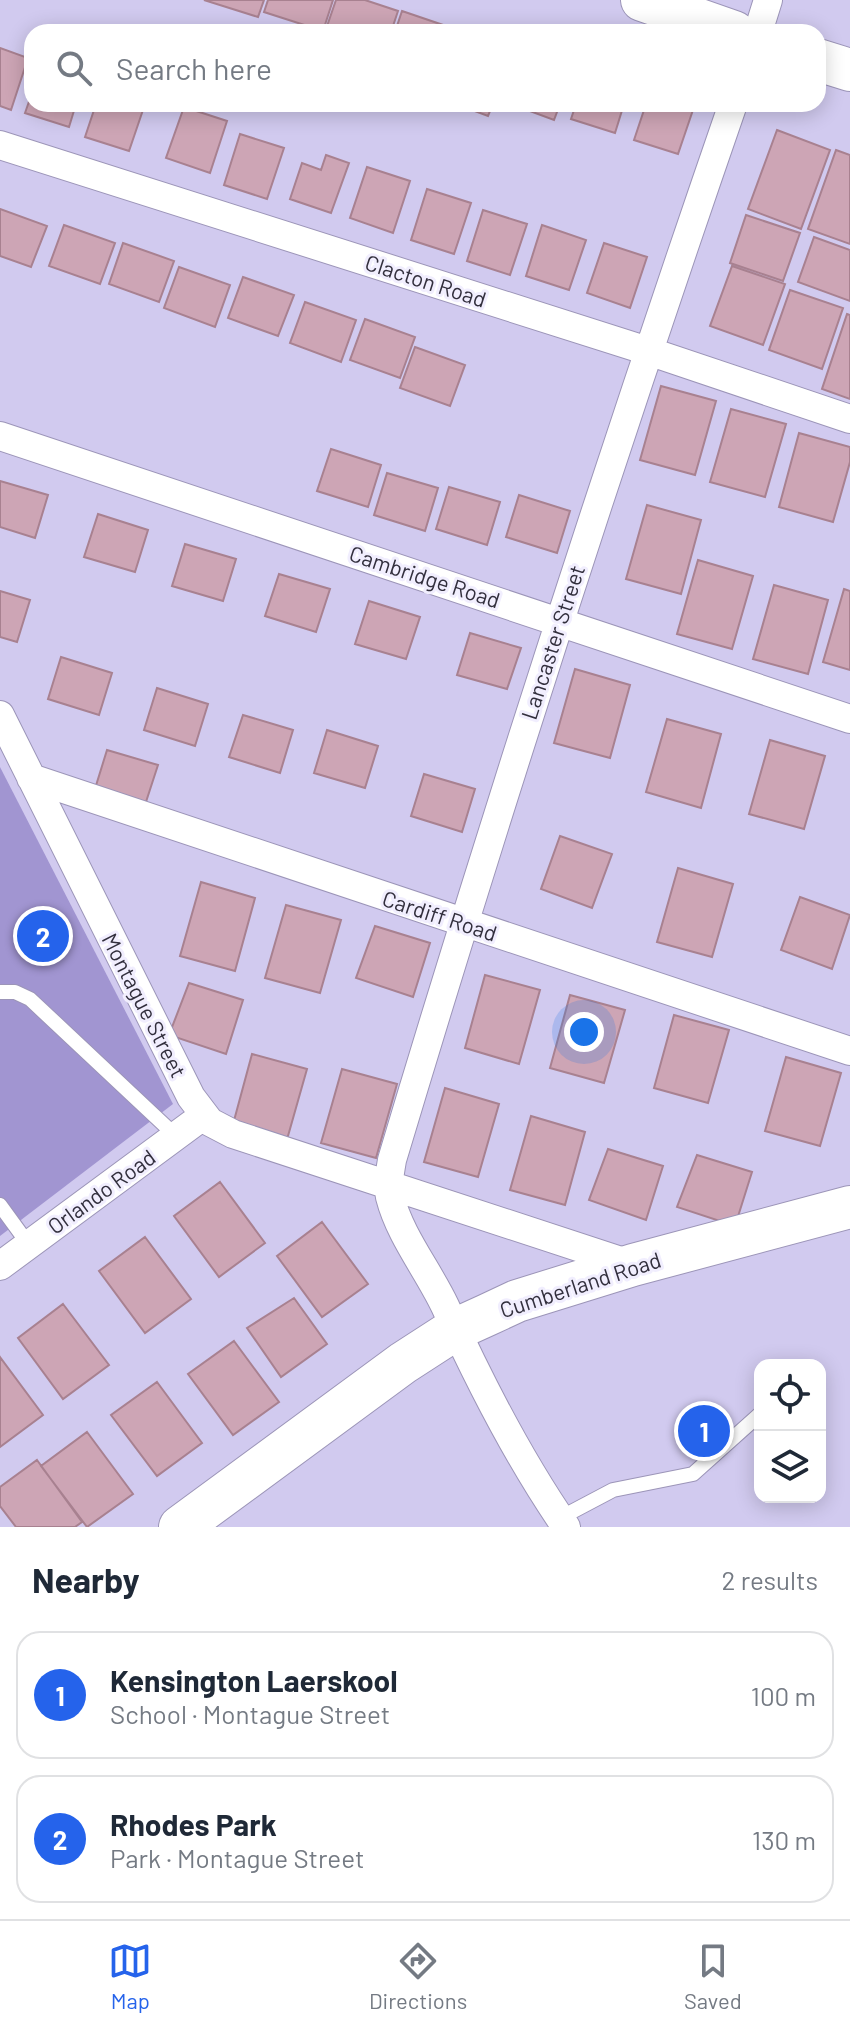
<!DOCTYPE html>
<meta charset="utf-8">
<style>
:root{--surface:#fff;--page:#f6f6f7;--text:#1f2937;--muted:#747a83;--line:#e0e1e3;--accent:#2563eb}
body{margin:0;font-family:Barlow,sans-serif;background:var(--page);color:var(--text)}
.controls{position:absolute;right:24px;bottom:24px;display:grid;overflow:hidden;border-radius:16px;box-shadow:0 4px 20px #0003}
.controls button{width:72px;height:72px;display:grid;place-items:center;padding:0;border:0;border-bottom:2px solid var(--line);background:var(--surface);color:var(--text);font:40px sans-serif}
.you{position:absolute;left:584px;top:1032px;width:28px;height:28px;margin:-20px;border:6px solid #fff;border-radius:50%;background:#1a73e8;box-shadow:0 0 0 12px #1a73e833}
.badge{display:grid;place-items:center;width:52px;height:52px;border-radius:50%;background:var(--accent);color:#fff;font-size:26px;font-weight:700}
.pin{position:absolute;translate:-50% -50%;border:4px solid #fff;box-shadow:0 2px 8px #0006}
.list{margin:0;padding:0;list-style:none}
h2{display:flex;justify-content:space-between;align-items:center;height:104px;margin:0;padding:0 32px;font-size:34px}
h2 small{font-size:26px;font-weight:400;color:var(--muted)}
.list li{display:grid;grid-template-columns:52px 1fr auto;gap:24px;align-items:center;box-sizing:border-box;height:128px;margin:0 16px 16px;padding:0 16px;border:2px solid var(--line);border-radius:24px}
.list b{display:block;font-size:30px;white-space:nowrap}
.list p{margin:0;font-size:26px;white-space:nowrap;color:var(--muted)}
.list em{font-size:26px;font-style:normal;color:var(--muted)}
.icon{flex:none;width:44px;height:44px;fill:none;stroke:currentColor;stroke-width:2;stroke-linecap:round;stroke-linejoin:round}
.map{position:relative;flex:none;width:850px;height:1527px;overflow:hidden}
.search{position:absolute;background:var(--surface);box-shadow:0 4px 20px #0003;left:24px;right:24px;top:24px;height:88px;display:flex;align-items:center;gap:20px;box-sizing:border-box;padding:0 28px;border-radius:24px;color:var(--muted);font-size:30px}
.sheet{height:392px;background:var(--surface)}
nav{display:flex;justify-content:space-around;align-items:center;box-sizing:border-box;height:112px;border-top:2px solid var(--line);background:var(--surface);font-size:22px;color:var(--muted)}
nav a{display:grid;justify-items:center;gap:4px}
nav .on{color:var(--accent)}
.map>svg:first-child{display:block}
.green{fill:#a195d1}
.building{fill:#cda5b5;stroke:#a88190;stroke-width:2}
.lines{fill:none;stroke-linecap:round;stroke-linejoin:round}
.lane-casing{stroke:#9c95b8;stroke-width:16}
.street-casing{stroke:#9c95b8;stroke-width:30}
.secondary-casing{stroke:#9c95b8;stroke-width:44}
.lane{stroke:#fff;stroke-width:14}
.street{stroke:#fff;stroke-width:28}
.secondary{stroke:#fff;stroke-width:42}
.labels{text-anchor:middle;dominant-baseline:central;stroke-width:6;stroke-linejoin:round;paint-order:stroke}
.street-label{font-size:22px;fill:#322f3d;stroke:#f1eefe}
</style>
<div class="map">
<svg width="850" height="1527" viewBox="0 0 850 1527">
<rect width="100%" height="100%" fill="#d1caef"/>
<path class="green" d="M0,767L173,1104L0,1236Z"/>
<path class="building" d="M204,0H264L258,17Z
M268,0H333L323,31L264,12Z
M336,0H365L398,11L391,32H325Z
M402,11L446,26L444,32H395Z
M0,48L28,58L11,110L0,106Z
M32,93V104H76L69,127L25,113Z
M96,104H145L129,151L85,137Z
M456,104H493L488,116Z
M511,104H560L554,120Z
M576,104H624L615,133L571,119Z
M646,104H695L678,154L634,140Z
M184,107L227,121L210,173L166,158Z
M777,130L830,150L801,229L748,209Z
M240,134L284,148L267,199L224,185Z
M836,150L850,155V244L808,229Z
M326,155L349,163L331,213L290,199L302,163L321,170Z
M367,167L410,181L393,233L350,218Z
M427,189L471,203L454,254L411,240Z
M0,209L47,226L31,267L0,256Z
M483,210L527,224L510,275L467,261Z
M746,215L800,233L783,281L730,263Z
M64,225L115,243L100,284L49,266Z
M542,225L586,240L569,290L526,276Z
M814,237L850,250V301L798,282Z
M123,243L174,261L159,302L109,284Z
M604,243L647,257L630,308L587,293Z
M732,266L785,284L763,345L710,326Z
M179,267L230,285L215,327L164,308Z
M243,277L294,295L278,336L228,318Z
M790,290L843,308L822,369L769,350Z
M305,302L356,320L341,362L290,343Z
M847,314L850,315V399L822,389Z
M365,319L415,337L400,378L350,360Z
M415,347L465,365L450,406L400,388Z
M661,386L716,401L695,475L640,460Z
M731,409L786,424L765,497L710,482Z
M799,433L850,447V462L833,522L779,507Z
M331,449L381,465L368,507L317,491Z
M387,473L438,488L425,531L374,515Z
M0,481L48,495L35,538L0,527Z
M449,487L500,502L487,545L436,529Z
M519,495L570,511L557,553L506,537Z
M647,505L701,520L681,594L626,579Z
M98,514L148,530L135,572L84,557Z
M185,544L236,559L223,601L172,586Z
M698,560L753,576L732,649L677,634Z
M279,574L330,589L316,632L265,616Z
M774,585L828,600L808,674L753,659Z
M844,589L850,591V670L823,662Z
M0,591L30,600L17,642L0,637Z
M369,601L420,617L406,659L355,644Z
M470,633L521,648L507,689L457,675Z
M61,657L112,673L99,715L48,699Z
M575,669L630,685L610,758L554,743Z
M157,688L208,704L195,746L144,730Z
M243,715L293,730L280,773L229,757Z
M667,719L721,734L701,808L646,792Z
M327,730L378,746L365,788L314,773Z
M770,740L825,756L804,829L749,814Z
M107,750L158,765L144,808L94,792Z
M424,774L475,789L462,832L411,816Z
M560,836L612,854L592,908L541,889Z
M678,868L733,884L712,957L657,942Z
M201,882L255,898L235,971L180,956Z
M800,897L850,915L832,969L781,950Z
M286,905L341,920L320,993L265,978Z
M375,926L430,943L413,997L356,978Z
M485,975L540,990L519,1064L465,1048Z
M189,983L243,1000L226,1054L169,1035Z
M570,995L625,1010L604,1083L550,1068Z
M674,1015L729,1030L708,1103L654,1088Z
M252,1054L307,1069L286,1143L232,1128Z
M786,1057L841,1073L820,1146L765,1131Z
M342,1069L397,1084L376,1158L321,1143Z
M445,1088L499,1104L478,1177L424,1162Z
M531,1116L585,1132L565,1205L510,1190Z
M608,1149L663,1166L646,1220L589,1200Z
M697,1155L752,1172L735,1226L677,1207Z
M220,1182L265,1243L219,1277L174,1216Z
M322,1222L368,1284L322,1317L277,1256Z
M145,1237L191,1299L145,1333L99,1271Z
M294,1298L327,1344L281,1377L247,1328Z
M63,1304L109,1365L63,1399L18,1338Z
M234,1341L279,1402L233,1435L188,1374Z
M0,1357L43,1415L0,1447Z
M157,1382L202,1443L157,1476L111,1415Z
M87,1432L133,1494L87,1527L41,1466Z
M37,1460L82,1522L75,1527H16L0,1506V1487Z"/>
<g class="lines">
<g class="lane-casing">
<path id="lane" d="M0,992H15L30,999L176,1136
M0,1205L29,1245
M560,1518L613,1490L693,1474L760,1414"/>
</g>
<g class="street-casing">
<path id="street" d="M758,32L768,0
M0,145L648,351L850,419
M0,436L850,719
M0,715L191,1097L210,1122L233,1134L633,1265
M31,778L850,1051
M0,1266L203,1116
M566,1527C518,1458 480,1383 445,1306C428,1270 400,1236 390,1197C387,1184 390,1173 392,1160C498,806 612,454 733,104"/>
</g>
<g class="secondary-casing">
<path id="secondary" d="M642,0L734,32
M818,60L850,70
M180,1527L403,1363L454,1330L487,1315L517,1301L633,1265L850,1207"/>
</g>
<use href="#lane" class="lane"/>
<use href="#street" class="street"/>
<use href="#secondary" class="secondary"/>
</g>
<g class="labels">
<g class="street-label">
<text transform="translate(426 280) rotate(18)">Clacton Road</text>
<text transform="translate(425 576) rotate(18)">Cambridge Road</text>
<text transform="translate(552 642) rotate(-72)">Lancaster Street</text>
<text transform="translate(440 915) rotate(18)">Cardiff Road</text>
<text transform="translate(145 1005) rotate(63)">Montague Street</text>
<text transform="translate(101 1191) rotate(-36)">Orlando Road</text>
<text transform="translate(580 1284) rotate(-18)">Cumberland Road</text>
</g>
</g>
</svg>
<div class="controls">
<button><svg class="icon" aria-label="locate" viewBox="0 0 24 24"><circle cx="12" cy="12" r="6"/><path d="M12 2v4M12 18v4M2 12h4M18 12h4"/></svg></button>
<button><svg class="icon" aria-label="layers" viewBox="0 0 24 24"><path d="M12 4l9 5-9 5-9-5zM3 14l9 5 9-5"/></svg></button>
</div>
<div class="you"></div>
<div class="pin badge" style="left:704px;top:1431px">1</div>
<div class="pin badge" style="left:43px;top:936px">2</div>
<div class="search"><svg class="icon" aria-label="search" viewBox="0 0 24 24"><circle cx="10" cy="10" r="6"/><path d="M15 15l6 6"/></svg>Search here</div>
</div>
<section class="sheet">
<h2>Nearby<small>2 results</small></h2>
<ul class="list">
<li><span class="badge">1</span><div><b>Kensington Laerskool</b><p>School · Montague Street</p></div><em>100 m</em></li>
<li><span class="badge">2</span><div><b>Rhodes Park</b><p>Park · Montague Street</p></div><em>130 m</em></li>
</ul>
</section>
<nav>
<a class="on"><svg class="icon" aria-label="map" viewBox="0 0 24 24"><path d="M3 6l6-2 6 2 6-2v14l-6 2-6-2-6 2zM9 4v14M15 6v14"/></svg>Map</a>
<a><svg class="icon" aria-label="directions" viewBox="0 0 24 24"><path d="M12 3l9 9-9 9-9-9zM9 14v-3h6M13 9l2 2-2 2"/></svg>Directions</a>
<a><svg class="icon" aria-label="saved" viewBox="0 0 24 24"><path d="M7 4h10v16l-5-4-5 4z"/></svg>Saved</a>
</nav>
